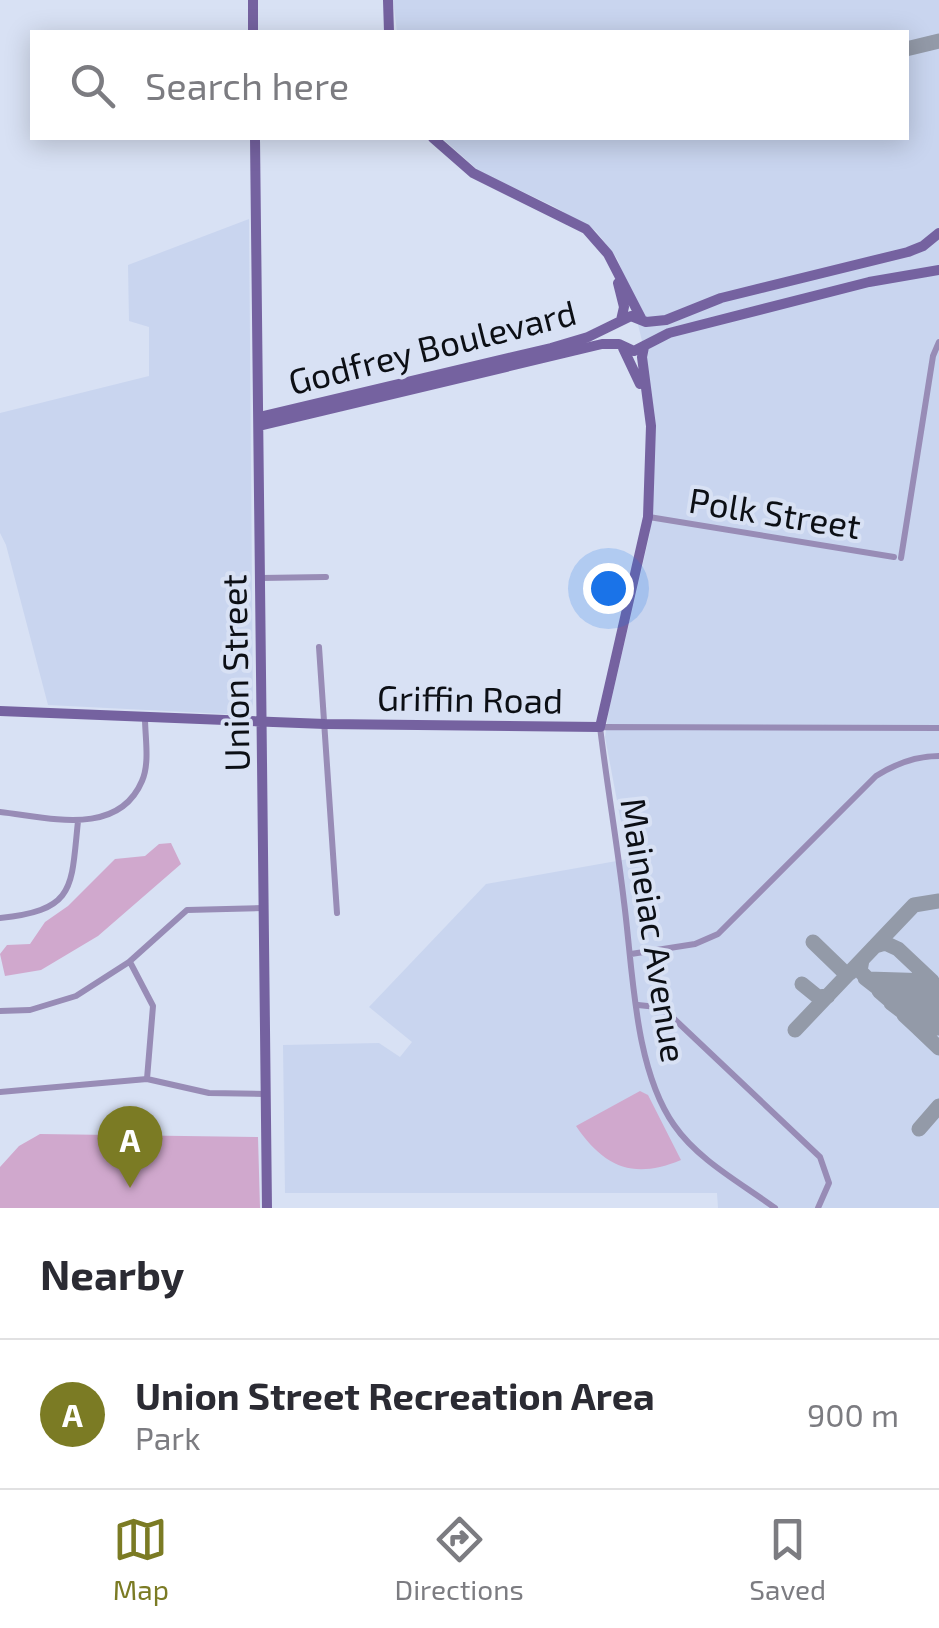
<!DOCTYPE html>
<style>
:root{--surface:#fff;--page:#f2f2f3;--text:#2b2b33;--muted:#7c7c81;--line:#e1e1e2;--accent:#7b7b24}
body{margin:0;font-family:"Exo 2",sans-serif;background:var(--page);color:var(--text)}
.you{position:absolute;left:608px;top:588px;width:35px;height:35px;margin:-25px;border:8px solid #fff;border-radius:50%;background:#1a73e8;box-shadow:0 0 0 15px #1a73e833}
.badge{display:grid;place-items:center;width:65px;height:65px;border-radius:50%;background:var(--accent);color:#fff;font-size:32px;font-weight:700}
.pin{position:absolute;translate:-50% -82px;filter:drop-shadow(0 2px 5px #0008)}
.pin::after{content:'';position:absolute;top:52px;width:35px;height:30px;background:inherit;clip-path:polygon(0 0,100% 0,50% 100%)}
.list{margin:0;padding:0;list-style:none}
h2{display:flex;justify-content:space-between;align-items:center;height:130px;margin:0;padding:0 40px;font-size:42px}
h2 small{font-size:32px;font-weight:400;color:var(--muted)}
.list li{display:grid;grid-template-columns:65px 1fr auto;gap:30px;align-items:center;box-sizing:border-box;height:150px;padding:0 40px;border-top:2px solid var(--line)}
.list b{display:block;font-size:38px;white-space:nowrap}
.list p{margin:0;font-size:32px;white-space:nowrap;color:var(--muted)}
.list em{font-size:32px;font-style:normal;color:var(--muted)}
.icon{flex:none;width:55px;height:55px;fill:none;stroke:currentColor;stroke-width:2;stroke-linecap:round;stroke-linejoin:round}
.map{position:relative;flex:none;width:939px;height:1208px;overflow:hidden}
.search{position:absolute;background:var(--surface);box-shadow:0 5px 25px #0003;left:30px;right:30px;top:30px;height:110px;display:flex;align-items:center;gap:25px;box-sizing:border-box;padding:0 35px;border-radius:0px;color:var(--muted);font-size:38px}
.sheet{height:280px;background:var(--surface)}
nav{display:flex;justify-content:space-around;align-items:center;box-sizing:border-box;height:140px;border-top:2px solid var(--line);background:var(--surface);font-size:28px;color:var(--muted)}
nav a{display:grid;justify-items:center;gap:5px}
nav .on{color:var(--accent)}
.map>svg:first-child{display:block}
.built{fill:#c9d5ef}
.green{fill:#d0a8cd}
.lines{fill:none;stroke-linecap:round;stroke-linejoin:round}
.taxiway{stroke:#939aa8;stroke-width:15}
.street{stroke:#988cb6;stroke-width:6}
.secondary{stroke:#7562a0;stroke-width:10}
.labels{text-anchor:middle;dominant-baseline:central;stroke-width:8;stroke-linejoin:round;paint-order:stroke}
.street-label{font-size:35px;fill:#0c0f15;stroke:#d8e1f4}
</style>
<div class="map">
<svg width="939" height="1208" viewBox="0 0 939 1208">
<rect width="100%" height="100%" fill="#d8e1f4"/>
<path class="built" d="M393,0H939V1208H718L717,1193H285L283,1045L379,1043L400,1057L412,1042L369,1007L486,884L628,859L605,737L609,710L650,533L644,349L631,296L618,260L596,231L553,206L479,171L442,138H906V32H397Z
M249,219L253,711L245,715L48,705L6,545L0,533V413L149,376V327L129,321L128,265Z"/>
<path class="green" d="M171,843L181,864L98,936L41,970L5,976L0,954L7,945L30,944L45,922L68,906L115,859L145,856L159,844Z
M640,1091L648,1095L681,1160C633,1180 604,1167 576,1126Z
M40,1134L258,1137L260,1208H0V1167L19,1146Z"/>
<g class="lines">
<path class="taxiway" d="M906,49L939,41
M813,942L843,971L850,973
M875,946L885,943L898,949L932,981
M862,960L860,971L868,979L932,981
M865,978L883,992L939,991
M802,984L818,997L828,996
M879,991L894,1004H939
M891,1003L908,1016L939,1015
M904,1015L918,1028H939
M918,1028L939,1048
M795,1030L914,905L939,901
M919,1129L939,1106"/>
<path class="street" d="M649,517L894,557
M901,558L933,356L939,342
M261,578L326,577
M319,647L337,913
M0,812C47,817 118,838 142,781C150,763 145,737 145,718
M0,918C76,910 71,888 78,821
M631,954L695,944L718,934L876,776C895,764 916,756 939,756
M130,962L153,1006L147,1079
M638,1005L657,1007L669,1014L820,1157L829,1183L818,1208
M0,1011L30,1010L76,996L129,962L187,910L263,908
M0,1092L147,1079L209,1093L266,1094
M775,1208C741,1183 698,1160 674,1125C634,1068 633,970 624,902C617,843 607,785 600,727L939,728"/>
<path class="secondary" d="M253,0V32
M388,0L389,32
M255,138L267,1208
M433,138L473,173L586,229L608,254L641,318
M618,283L624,307L621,320
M623,348L640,384
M259,417L551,348L588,337L631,316L646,322L666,320L721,298L908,252L923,246L939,233
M259,426L602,344H619L634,351L669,333L869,282L939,270
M0,711L325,724L600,727L648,517L651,426L642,357L644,347"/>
</g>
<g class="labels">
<g class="street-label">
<text transform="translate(432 346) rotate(-14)">Godfrey Boulevard</text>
<text transform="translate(775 512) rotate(9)">Polk Street</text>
<text transform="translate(234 673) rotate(-91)">Union Street</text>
<text transform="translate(470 698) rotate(1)">Griffin Road</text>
<text transform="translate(655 930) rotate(81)">Maineiac Avenue</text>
</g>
</g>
</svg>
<div class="you"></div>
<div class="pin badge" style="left:130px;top:1188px">A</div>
<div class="search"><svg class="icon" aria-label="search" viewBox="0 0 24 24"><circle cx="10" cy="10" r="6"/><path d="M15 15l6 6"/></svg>Search here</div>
</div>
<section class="sheet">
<h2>Nearby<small></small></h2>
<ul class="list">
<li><span class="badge">A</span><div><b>Union Street Recreation Area</b><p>Park</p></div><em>900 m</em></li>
</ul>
</section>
<nav>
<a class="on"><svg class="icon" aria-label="map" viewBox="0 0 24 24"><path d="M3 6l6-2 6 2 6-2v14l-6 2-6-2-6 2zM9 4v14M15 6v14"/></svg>Map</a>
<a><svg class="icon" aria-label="directions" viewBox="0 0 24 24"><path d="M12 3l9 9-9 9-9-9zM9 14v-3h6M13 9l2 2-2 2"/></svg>Directions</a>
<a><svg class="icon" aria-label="saved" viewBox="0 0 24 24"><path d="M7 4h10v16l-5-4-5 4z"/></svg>Saved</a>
</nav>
